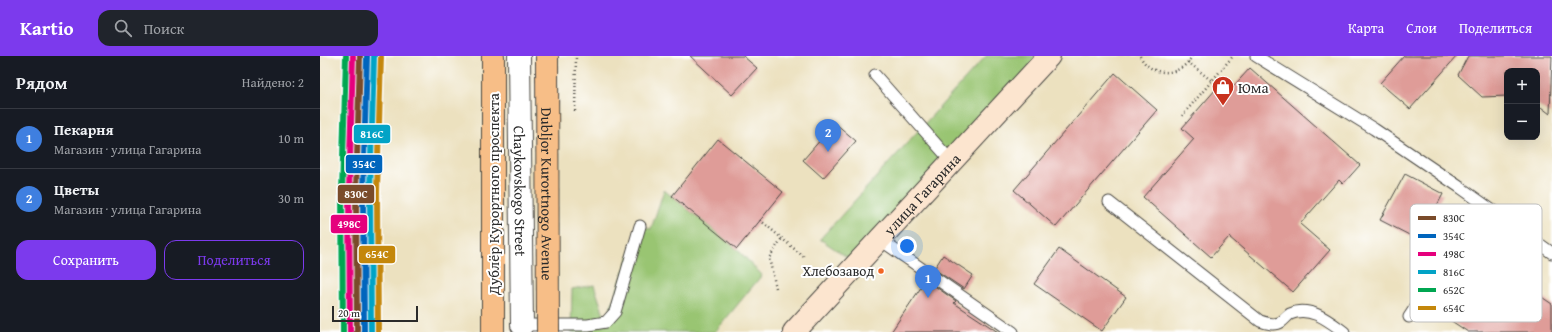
<!DOCTYPE html>
<html lang="ru">
<meta charset="utf-8">
<style>
:root{--surface:#171b24;--page:#20242c;--text:#f1f3f6;--muted:#9ea1a6;--line:#363941;--accent:#7c3aed}
body{margin:0;font-family:"Gentium Book Plus",serif;background:var(--page);color:var(--text)}
.controls{position:absolute;right:12px;top:12px;display:grid;overflow:hidden;border-radius:8px;box-shadow:0 4px 16px #0002}
.controls button{width:36px;height:36px;display:grid;place-items:center;padding:0;border:0;border-bottom:1px solid var(--line);background:var(--surface);color:var(--text);font:20px sans-serif}
.scale{position:absolute;left:12px;bottom:10px;width:86px;box-sizing:border-box;padding-left:4px;border:2px solid #2b2b2b;border-top:0;font-size:11px;line-height:14px;white-space:nowrap;color:#2b2b2b;-webkit-text-stroke:3px #fff;paint-order:stroke}
.you{position:absolute;left:587px;top:190px;width:14px;height:14px;margin:-10px;border:3px solid #fff;border-radius:50%;background:#1a73e8;box-shadow:0 0 0 6px #1a73e833}
.badge{display:grid;place-items:center;width:26px;height:26px;border-radius:50%;background:var(--accent);color:#fff;font-size:13px;font-weight:700}
.pin{position:absolute;translate:-50% -33px;filter:drop-shadow(0 1px 2px #0008)}
.pin::after{content:'';position:absolute;top:21px;width:14px;height:12px;background:inherit;clip-path:polygon(0 0,100% 0,50% 100%)}
.list{margin:0;padding:0;list-style:none}
h2{display:flex;justify-content:space-between;align-items:center;height:52px;margin:0;padding:0 16px;font-size:17px}
h2 small{font-size:13px;font-weight:400;color:var(--muted)}
.list li{display:grid;grid-template-columns:26px 1fr auto;gap:12px;align-items:center;box-sizing:border-box;height:60px;padding:0 16px;border-top:1px solid var(--line)}
.list b{display:block;font-size:15px;white-space:nowrap}
.list p{margin:0;font-size:13px;white-space:nowrap;color:var(--muted)}
.list em{font-size:13px;font-style:normal;color:var(--muted)}
.actions{display:flex;gap:8px;padding:12px 16px}
.actions a{flex:1;padding:9px 0;border:1px solid var(--accent);border-radius:12px;text-align:center;font-size:14px;color:var(--accent)}
.actions .main{background:var(--accent);color:#fff}
.icon{flex:none;width:22px;height:22px;fill:none;stroke:currentColor;stroke-width:2;stroke-linecap:round;stroke-linejoin:round}
.map{position:relative;flex:none;width:1232px;height:276px;overflow:hidden}
header{display:flex;align-items:center;gap:24px;box-sizing:border-box;height:56px;padding:0 20px;background:var(--accent);color:#fff}
header strong{font-size:19px}
nav{display:flex;gap:22px;margin-inline-start:auto;font-size:14px}
.search{width:280px;height:36px;background:var(--page);display:flex;align-items:center;gap:10px;box-sizing:border-box;padding:0 14px;border-radius:12px;color:var(--muted);font-size:15px}
main{display:flex}
aside{flex:1;background:var(--surface)}
.map>svg:first-child{display:block}
.green{fill:#99c572;stroke:#62784e}
.building{fill:#df9c98}
.lines{fill:none;stroke-linecap:round;stroke-linejoin:round}
.service-casing{stroke:#484641;stroke-width:13}
.tertiary-casing{stroke:#484641;stroke-width:24}
.secondary-casing{stroke:#484641;stroke-width:24}
.primary-casing{stroke:#484641;stroke-width:24}
.path{stroke:#484641;stroke-width:2.5;stroke-dasharray:1 3;stroke-linecap:butt}
.service{stroke:#fff;stroke-width:11}
.tertiary{stroke:#fff;stroke-width:22}
.secondary{stroke:#fce5cf;stroke-width:22}
.primary{stroke:#f7be87;stroke-width:22}
.primary-bridge-casing{stroke:#484641;stroke-width:24;stroke-linecap:butt}
.primary-bridge{stroke:#f7be87;stroke-width:22}
.rail-1-casing{stroke:#fff;stroke-width:9}
.rail-2-casing{stroke:#fff;stroke-width:9}
.rail-3-casing{stroke:#fff;stroke-width:9}
.rail-4-casing{stroke:#fff;stroke-width:9}
.rail-5-casing{stroke:#fff;stroke-width:9}
.rail-6-casing{stroke:#fff;stroke-width:9}
.rail-1{stroke:#7a4b2a;stroke-width:6}
.rail-2{stroke:#0065bd;stroke-width:6}
.rail-3{stroke:#e5007d;stroke-width:6}
.rail-4{stroke:#02a3c6;stroke-width:6}
.rail-5{stroke:#00a651;stroke-width:6}
.rail-6{stroke:#c4870b;stroke-width:6}
.bus-dot{fill:#f26522;stroke:#fff;stroke-width:1.5}
.labels{text-anchor:middle;dominant-baseline:central;stroke-width:4;stroke-linejoin:round;paint-order:stroke}
.bus-label{font-size:14px;fill:#2b2b2b;stroke:#fff;text-anchor:end}
.poi-label{font-size:15px;fill:#2b2b2b;stroke:#fff;text-anchor:start}
.street-label{font-size:15px;fill:#2b2b2b;stroke:#fff}
.key{fill:#fff;stroke:#bfbfbf;stroke-width:1}
.key-label{font-size:11px;fill:#2b2b2b}
.line-badge{stroke:#fff;stroke-width:1.5}
.badge-label{font-size:11px;text-anchor:middle;font-weight:bold;fill:#fff}
</style>
<header>
<strong>Kartio</strong>
<div class="search"><svg class="icon" aria-label="search" viewBox="0 0 24 24"><circle cx="10" cy="10" r="6"/><path d="M15 15l6 6"/></svg>Поиск</div>
<nav><a>Карта</a><a>Слои</a><a>Поделиться</a></nav>
</header>
<main>
<aside>
<h2>Рядом<small>Найдено: 2</small></h2>
<ul class="list">
<li><span class="badge" style="background:#3f7fe0">1</span><div><b>Пекарня</b><p>Магазин · улица Гагарина</p></div><em>10 m</em></li>
<li><span class="badge" style="background:#3f7fe0">2</span><div><b>Цветы</b><p>Магазин · улица Гагарина</p></div><em>30 m</em></li>
</ul>
<div class="actions"><a class="main">Сохранить</a><a>Поделиться</a></div>
</aside>
<div class="map">
<svg width="1232" height="276" viewBox="0 0 1232 276">
<rect width="100%" height="100%" fill="#fff"/>
<filter id="ink" filterUnits="userSpaceOnUse"><feTurbulence type="fractalNoise" baseFrequency=".025" numOctaves="2"/><feDisplacementMap in="SourceGraphic" scale="8" xChannelSelector="R" yChannelSelector="G"/><feConvolveMatrix kernelMatrix="1 2 1 2 8 2 1 2 1" color-interpolation-filters="sRGB"/></filter>
<filter id="wash" filterUnits="userSpaceOnUse"><feTurbulence type="fractalNoise" baseFrequency=".012" numOctaves="4" result="noise"/><feDisplacementMap in="SourceGraphic" scale="16" xChannelSelector="R" yChannelSelector="G"/><feGaussianBlur stdDeviation="0.9" result="paint"/><feColorMatrix in="noise" values="0 0 0 0 0 0 0 0 0 0 0 0 0 0 0 0 0 1.4 0 .05"/><feComposite in="paint" operator="in"/></filter>
<g filter="url(#wash)">
<rect width="100%" height="100%" fill="#ece1bf"/>
<path class="green" d="M666,0H729L537,208L500,183Z
M344,134L417,193L442,219L395,276H251L252,233L274,229L286,265L320,170L331,173Z"/>
<g id="blocks">
<path class="building" d="M370,0H423L437,12L412,39Z
M1084,0H1137L1090,53L1060,27Z
M1148,0H1232L1230,58L1217,48V15H1187V40L1162,41L1138,19Z
M930,12L1040,109L1023,128L1019,124L980,168L1010,194L973,236L909,181L891,201L823,141L874,83L862,72L903,25L911,33Z
M795,17L837,54L736,171L694,134Z
M515,67L536,85L503,122L483,104Z
M398,83L463,136L417,193L352,140Z
M1085,118L1123,138L1099,184L1060,164Z
M1168,190L1201,212L1195,223L1232,248V276H1148L1121,258Z
M739,193L806,241L782,275L714,228Z
M623,199L653,219L644,233L614,213Z
M606,224L636,245L634,247L678,276H571Z"/>
</g>
</g>
<g filter="url(#ink)">
<use href="#blocks" fill-opacity="0" stroke="#484641" stroke-width="1"/>
<g class="lines">
<g class="service-casing">
<path id="service" d="M936,0L1054,73L1141,132L1232,197
M555,19L632,106
M789,146L940,265C946,267 955,270 961,266C964,264 967,260 970,258C990,249 1009,265 1024,276
M559,183L693,276
M1089,261L1163,148
M202,269H268L286,266L295,256L320,170"/>
</g>
<g class="tertiary-casing">
<g id="tertiary">
<path id="s1" d="M199,0L202,269"/>
</g>
</g>
<g class="secondary-casing">
<g id="secondary">
<path id="s2" d="M474,276L729,0"/>
</g>
</g>
<g class="primary-casing">
<path id="primary" d="M173,276V0"/>
</g>
<path class="path" d="M820,0C830,21 861,22 872,0
M868,6L892,25
M255,55L256,0
M862,60L913,0
M440,164L484,201
M456,232L449,202L462,182"/>
<use href="#service" class="service"/>
<use href="#tertiary" class="tertiary"/>
<use href="#secondary" class="secondary"/>
<use href="#primary" class="primary"/>
<g class="primary-bridge-casing">
<g id="primary-bridge">
<path id="s3" d="M227,0L228,276"/>
</g>
</g>
<use href="#primary-bridge" class="primary-bridge"/>
<g class="rail-1-casing">
<path id="rail-1" d="M37,276L36,136L40,0"/>
</g>
<g class="rail-2-casing">
<path id="rail-2" d="M44,276L43,136L47,0"/>
</g>
<g class="rail-3-casing">
<path id="rail-3" d="M30,276L29,136L33,0"/>
</g>
<g class="rail-4-casing">
<path id="rail-4" d="M51,276L50,136L54,0"/>
</g>
<g class="rail-5-casing">
<path id="rail-5" d="M23,276L22,136L26,0"/>
</g>
<g class="rail-6-casing">
<path id="rail-6" d="M58,276L57,136L61,1"/>
</g>
<use href="#rail-1" class="rail-1"/>
<use href="#rail-2" class="rail-2"/>
<use href="#rail-3" class="rail-3"/>
<use href="#rail-4" class="rail-4"/>
<use href="#rail-5" class="rail-5"/>
<use href="#rail-6" class="rail-6"/>
</g>
</g>
<defs>
<g id="shop-pin" transform="scale(1.15)"><path d="M0 17L-7.5 6A9.5 9.5 0 1 1 7.5 6Z" fill="#c8321e" stroke="#fff"/><path d="M-5-2.5h2.3a2.7 3.5 0 0 1 5.4 0H5L5.5 6h-11ZM-1.5-2.5h3a1.5 2.3 0 0 0-3 0Z" fill="#fff"/></g>
</defs>
<g fill-rule="evenodd">
<use href="#shop-pin" x="903" y="31"/>
</g>
<circle class="bus-dot" cx="561" cy="215" r="3.5"/>
<g class="labels">
<g class="bus-label">
<text x="554" y="215">Хлебозавод</text>
</g>
<g class="poi-label">
<text x="918" y="31">Юма</text>
</g>
<g class="street-label">
<text stroke="none"><textPath href="#s1" startOffset="135">Chaykovskogo Street</textPath></text>
<text transform="translate(173 138) rotate(-90)">Дублёр Курортного проспекта</text>
<text stroke="none"><textPath href="#s3" startOffset="138">Dubljor Kurortnogo Avenue</textPath></text>
<text stroke="none"><textPath href="#s2" startOffset="188">улица Гагарина</textPath></text>
</g>
</g>
<rect x="1090" y="148" width="132" height="118" rx="6" class="key"/>
<rect x="1098" y="160" width="18" height="4" fill="#7a4b2a"/>
<rect x="1098" y="178" width="18" height="4" fill="#0065bd"/>
<rect x="1098" y="196" width="18" height="4" fill="#e5007d"/>
<rect x="1098" y="214" width="18" height="4" fill="#02a3c6"/>
<rect x="1098" y="232" width="18" height="4" fill="#00a651"/>
<rect x="1098" y="250" width="18" height="4" fill="#c4870b"/>
<g class="key-label">
<text x="1123" y="166">830С</text>
<text x="1123" y="184">354С</text>
<text x="1123" y="202">498С</text>
<text x="1123" y="220">816С</text>
<text x="1123" y="238">652С</text>
<text x="1123" y="256">654С</text>
</g>
<g class="line-badge">
<rect x="33" y="68" width="38" height="20" rx="4" fill="#02a3c6"/>
<rect x="25" y="98" width="38" height="20" rx="4" fill="#0065bd"/>
<rect x="17" y="128" width="38" height="20" rx="4" fill="#7a4b2a"/>
<rect x="10" y="158" width="38" height="20" rx="4" fill="#e5007d"/>
<rect x="38" y="189" width="38" height="19" rx="4" fill="#c4870b"/>
</g>
<g class="badge-label">
<text x="52" y="82">816С</text>
<text x="44" y="112">354С</text>
<text x="36" y="142">830С</text>
<text x="29" y="172">498С</text>
<text x="57" y="202">654С</text>
</g>
</svg>
<div class="controls">
<button>+</button>
<button>−</button>
</div>
<div class="scale">20 m</div>
<div class="you"></div>
<div class="pin badge" style="left:608px;top:242px;background:#3f7fe0">1</div>
<div class="pin badge" style="left:508px;top:96px;background:#3f7fe0">2</div>
</div>
</main>
